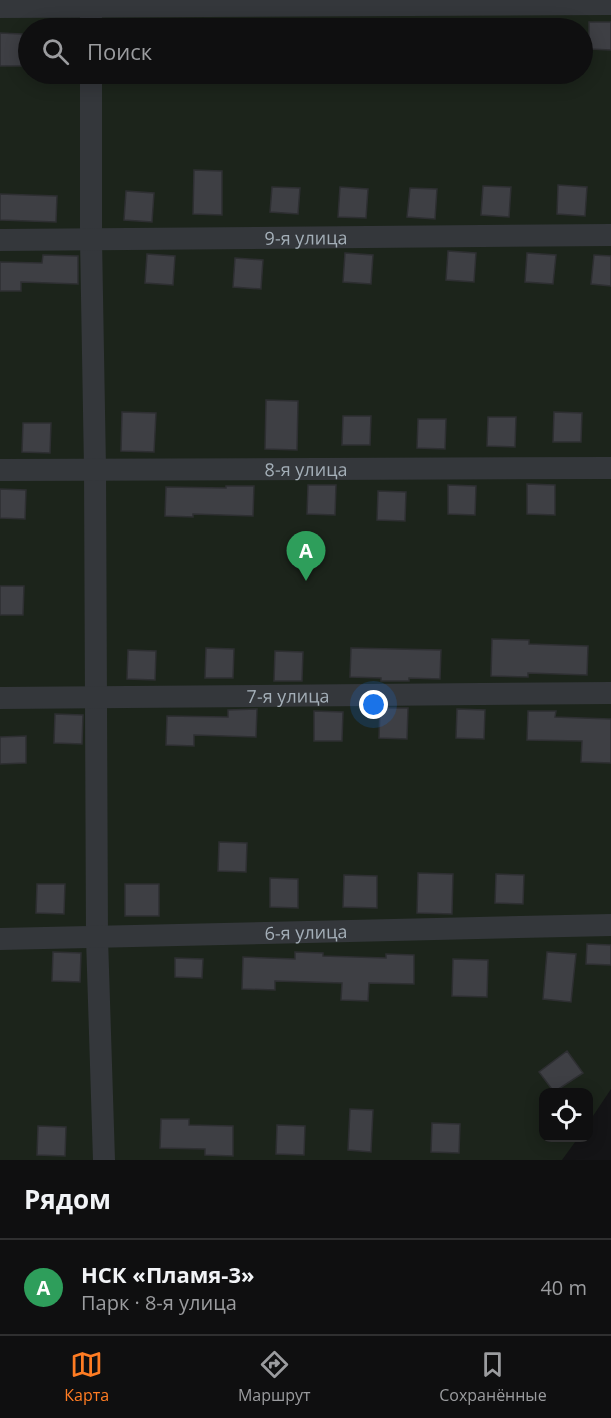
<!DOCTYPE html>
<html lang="ru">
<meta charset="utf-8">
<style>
:root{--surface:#0f0f10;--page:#181819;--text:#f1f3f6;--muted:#9b9c9f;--line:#2f2f30;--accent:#ff7c23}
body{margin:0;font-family:"Open Sans",sans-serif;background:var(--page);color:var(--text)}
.controls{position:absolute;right:18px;bottom:18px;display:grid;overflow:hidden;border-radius:12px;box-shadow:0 3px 15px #0003}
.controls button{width:54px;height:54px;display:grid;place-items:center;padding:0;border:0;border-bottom:2px solid var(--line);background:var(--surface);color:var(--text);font:30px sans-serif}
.you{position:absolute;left:374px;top:705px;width:21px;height:21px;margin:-15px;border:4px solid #fff;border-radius:50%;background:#1a73e8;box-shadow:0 0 0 9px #1a73e833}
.badge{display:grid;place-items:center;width:39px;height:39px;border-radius:50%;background:var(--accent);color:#fff;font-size:20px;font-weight:700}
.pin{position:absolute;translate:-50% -50px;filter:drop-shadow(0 2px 3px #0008)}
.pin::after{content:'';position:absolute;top:32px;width:21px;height:18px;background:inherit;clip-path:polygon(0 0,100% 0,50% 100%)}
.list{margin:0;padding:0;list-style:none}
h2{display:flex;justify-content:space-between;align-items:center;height:78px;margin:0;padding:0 24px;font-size:26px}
h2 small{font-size:20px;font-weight:400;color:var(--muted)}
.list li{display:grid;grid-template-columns:39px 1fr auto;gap:18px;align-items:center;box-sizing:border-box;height:96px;padding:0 24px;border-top:2px solid var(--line)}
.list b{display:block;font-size:22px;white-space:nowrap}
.list p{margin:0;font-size:20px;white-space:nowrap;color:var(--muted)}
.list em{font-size:20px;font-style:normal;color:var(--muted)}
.icon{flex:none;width:33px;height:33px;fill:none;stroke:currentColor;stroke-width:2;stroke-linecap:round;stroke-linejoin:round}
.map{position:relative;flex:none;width:611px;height:1160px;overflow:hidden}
.search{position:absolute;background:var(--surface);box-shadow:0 3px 15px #0003;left:18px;right:18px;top:18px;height:66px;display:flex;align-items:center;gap:15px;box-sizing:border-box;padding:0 21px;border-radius:33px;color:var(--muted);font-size:22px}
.sheet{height:174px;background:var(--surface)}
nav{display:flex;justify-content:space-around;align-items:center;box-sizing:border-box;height:84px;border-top:2px solid var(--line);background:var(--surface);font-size:16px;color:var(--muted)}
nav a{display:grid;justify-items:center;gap:3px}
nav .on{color:var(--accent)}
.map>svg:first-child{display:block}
.green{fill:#1c241b;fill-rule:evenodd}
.building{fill:#3e3f44;stroke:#2e2f32;stroke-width:1.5}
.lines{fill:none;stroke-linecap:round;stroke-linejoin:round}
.street{stroke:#34373b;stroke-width:22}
.labels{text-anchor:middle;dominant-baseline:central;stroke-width:4.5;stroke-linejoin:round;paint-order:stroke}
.street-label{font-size:18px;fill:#a4afb8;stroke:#0f0f11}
</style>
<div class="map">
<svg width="611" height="1160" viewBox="0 0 611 1160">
<rect width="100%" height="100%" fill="#141416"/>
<path class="green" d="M0,0H611V1089L589,1122L588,1092H544V1138H578L562,1160H0ZM28,28H582V74H28Z"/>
<path class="building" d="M589,22H611V50L589,49Z
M0,33L22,34L21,66H0Z
M194,170L222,171V215L193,214Z
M558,185L587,187L585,216L557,214Z
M483,186L511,187L509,217L481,215Z
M272,187L300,188L298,214L270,212Z
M340,187L368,189L366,218L338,217Z
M410,188L437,189L435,219L407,217Z
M126,191L154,193L152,222L124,220Z
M0,194L57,196L56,222L0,220Z
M448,251L476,253L474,282L446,280Z
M345,253L373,255L371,284L343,282Z
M527,253L556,255L553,284L525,282Z
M147,254L175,256L173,285L145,283Z
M43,255L78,256V284L21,282V291H0V262L42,263Z
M594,255L611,256V286L591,284Z
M235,258L263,260L261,289L233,287Z
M266,400L298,401L297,450L265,449Z
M122,412L156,413L154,452L121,451Z
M554,412L582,413L581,442H553Z
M343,416H371L370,445H342Z
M488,417H516L515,447L487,446Z
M418,419H446L445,449L417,448Z
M23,423H51L50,453L22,452Z
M527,484L555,485V515L527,514Z
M308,485H336L335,515L307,514Z
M448,485L476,486L475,515L448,514Z
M226,486H254L253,516L193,514V517L165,516L166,487L226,488Z
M0,489L26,490L25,519L0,518Z
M378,491L406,492L405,521L377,520Z
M0,586H24L23,615H0Z
M492,639L529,640V644L588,646L587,675L528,673V677L491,676Z
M206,648L234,649L233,678H205Z
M351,648L441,650L440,679L409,678V681H381V678L350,677Z
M128,650L156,651L155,680L127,679Z
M275,651L303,652L302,681H274Z
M380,708H408L407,739L379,738Z
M257,709L256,737L194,735V746L166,745L167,716L228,717V710Z
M457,709L485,710L484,739L456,738Z
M314,711L343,712L342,741H314Z
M528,711H556L555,717L611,719V763L581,762L582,741L527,740Z
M55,714L83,715L82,744L54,743Z
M26,736V763L0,764V737Z
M219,842L247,843L246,872L218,871Z
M418,873L453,874L452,914L417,913Z
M496,874L524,875L523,904L495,903Z
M344,875L377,876V908L343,907Z
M270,878L298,879V908L270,907Z
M37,884H65L64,914L36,913Z
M125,884H159V916H125Z
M587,944L611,945V965L586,964Z
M53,952L81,953L80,982L52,981Z
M295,952L323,953V956L386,958V954L414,955V984L369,983L368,1001L341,1000L342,983L275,981V990L242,989L243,957L295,959Z
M547,952L576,954L571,1002L543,999Z
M175,958L203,959L202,978L175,977Z
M453,959L488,960L487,997L452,996Z
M567,1051L583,1073L554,1092L539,1072Z
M350,1109L373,1110L371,1152L348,1150Z
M161,1119H189V1125L233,1126V1156L205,1155V1149L160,1148Z
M432,1123L460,1124L459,1153L431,1152Z
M277,1125L305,1126L304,1155L276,1154Z
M38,1126L66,1127L65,1156L37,1155Z"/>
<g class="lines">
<g class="street">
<path d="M91,0V28"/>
<path d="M0,7L611,4"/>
<path d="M91,74V239L95,468L97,938L104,1160"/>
<path id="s1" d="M0,240L611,235"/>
<path id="s2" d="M0,470L611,468"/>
<path id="s3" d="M0,698L611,693"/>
<path id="s4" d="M0,939L611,925"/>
</g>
</g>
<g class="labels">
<g class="street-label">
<text stroke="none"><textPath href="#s1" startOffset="306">9-я улица</textPath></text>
<text stroke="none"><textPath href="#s2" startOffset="306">8-я улица</textPath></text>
<text stroke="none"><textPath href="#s3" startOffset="288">7-я улица</textPath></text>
<text stroke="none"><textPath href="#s4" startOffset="306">6-я улица</textPath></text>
</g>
</g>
</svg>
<div class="controls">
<button><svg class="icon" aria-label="locate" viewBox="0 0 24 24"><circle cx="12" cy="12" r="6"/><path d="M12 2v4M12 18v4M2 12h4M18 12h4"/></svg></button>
</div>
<div class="you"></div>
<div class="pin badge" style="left:306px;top:581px;background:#2e9e5b">A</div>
<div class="search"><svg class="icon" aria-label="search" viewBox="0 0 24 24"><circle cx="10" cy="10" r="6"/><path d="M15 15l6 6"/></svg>Поиск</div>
</div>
<section class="sheet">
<h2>Рядом<small></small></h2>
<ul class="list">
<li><span class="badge" style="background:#2e9e5b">A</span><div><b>НСК «Пламя-3»</b><p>Парк · 8-я улица</p></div><em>40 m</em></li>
</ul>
</section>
<nav>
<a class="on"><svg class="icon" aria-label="map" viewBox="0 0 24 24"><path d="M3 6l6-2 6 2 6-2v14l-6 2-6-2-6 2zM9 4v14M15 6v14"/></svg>Карта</a>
<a><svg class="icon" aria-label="directions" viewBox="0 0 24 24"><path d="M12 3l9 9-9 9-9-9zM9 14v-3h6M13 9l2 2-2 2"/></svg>Маршрут</a>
<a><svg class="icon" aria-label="saved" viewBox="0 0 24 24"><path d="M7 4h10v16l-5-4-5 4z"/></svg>Сохранённые</a>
</nav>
